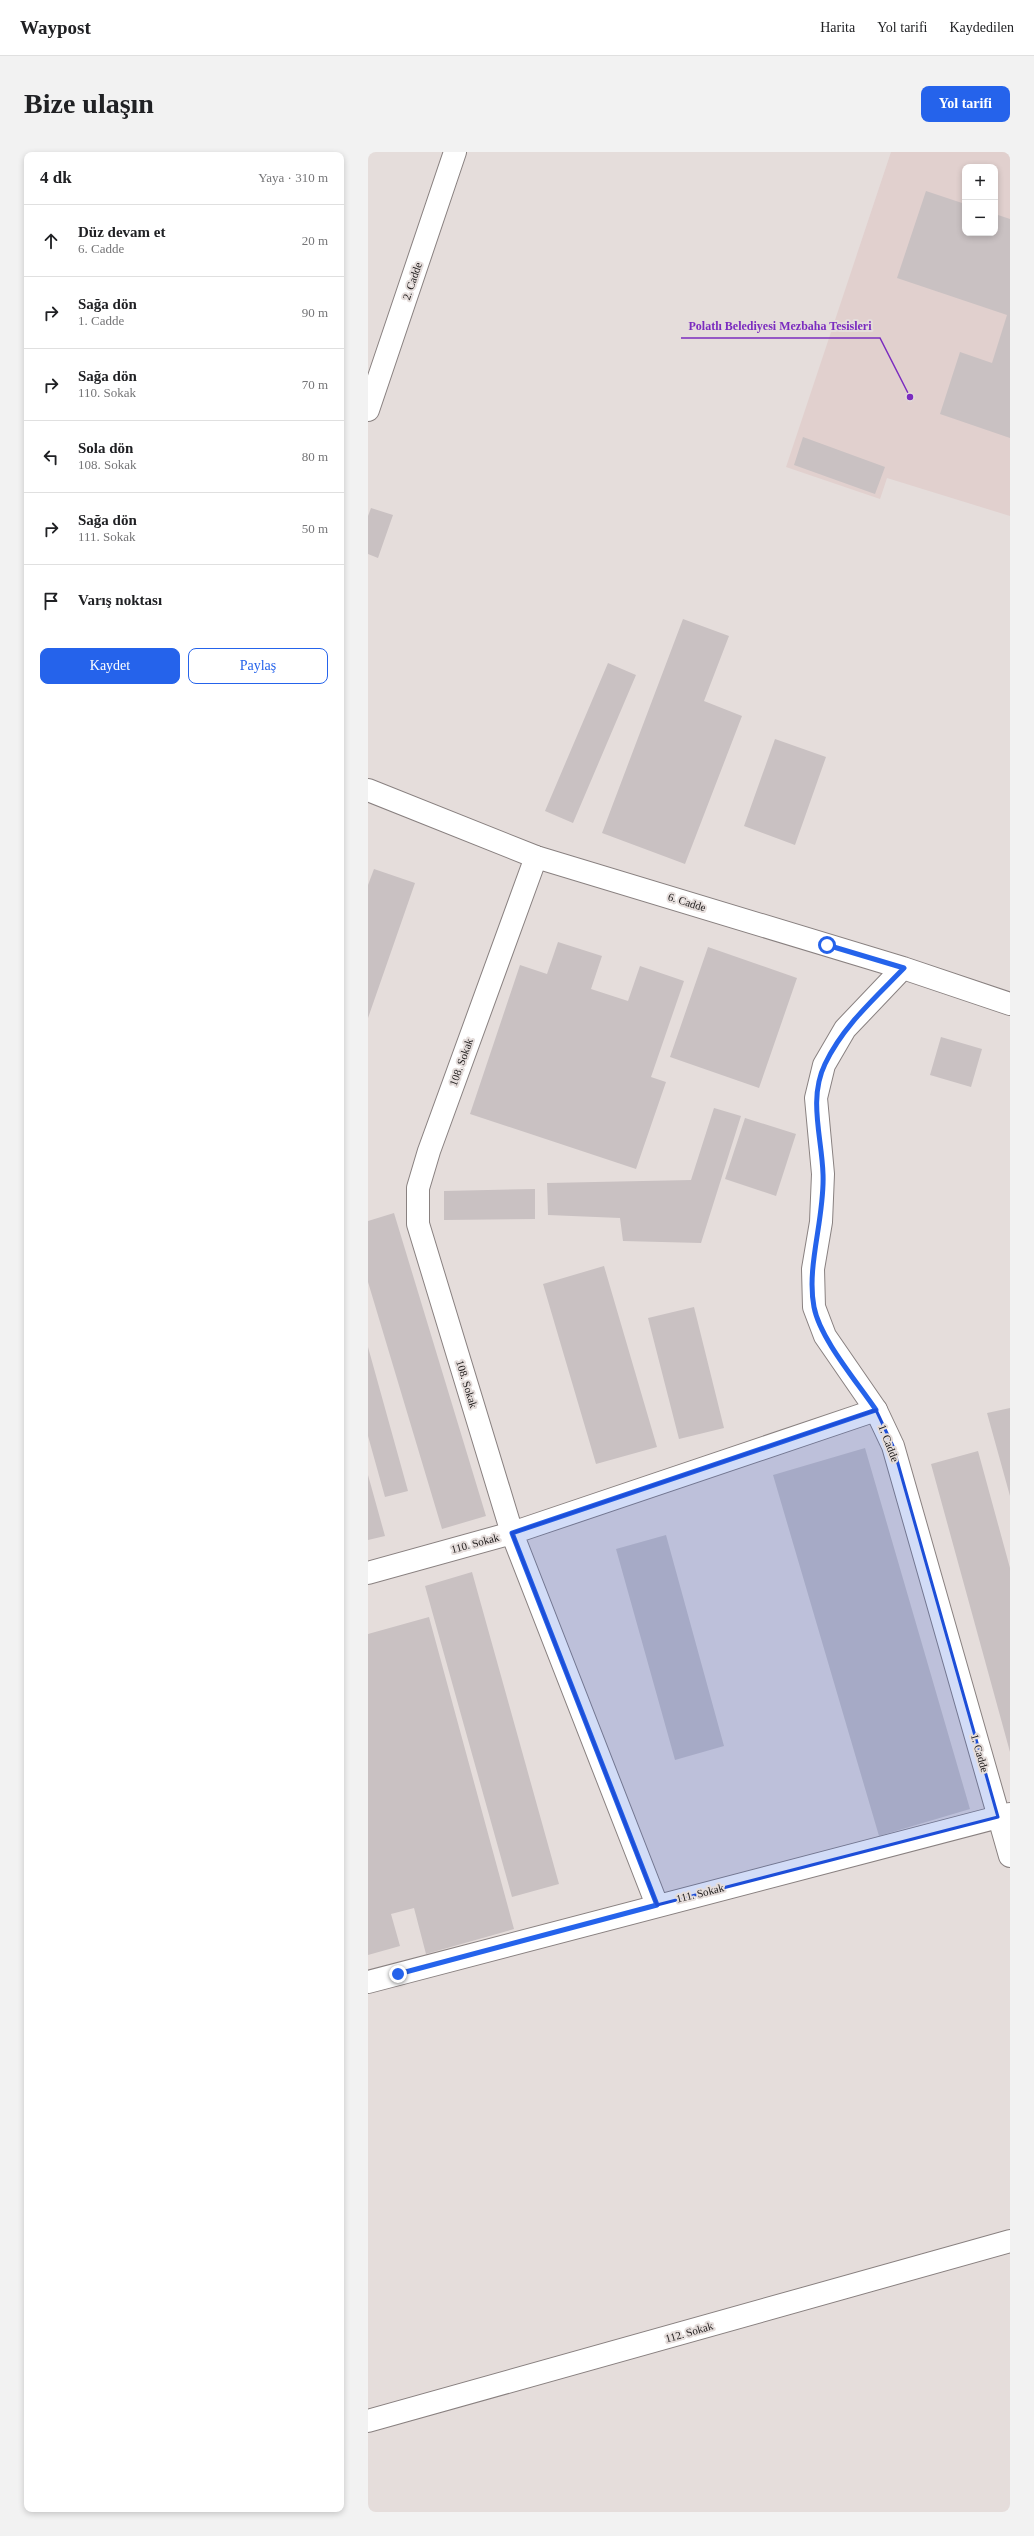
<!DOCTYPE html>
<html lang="tr">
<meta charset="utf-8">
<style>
:root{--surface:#fff;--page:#f2f2f2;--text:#202124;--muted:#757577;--line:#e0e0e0;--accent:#2563eb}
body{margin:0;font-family:"Times New Roman",serif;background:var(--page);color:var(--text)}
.controls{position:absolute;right:12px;top:12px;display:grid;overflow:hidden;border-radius:8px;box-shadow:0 2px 6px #0003}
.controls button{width:36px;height:36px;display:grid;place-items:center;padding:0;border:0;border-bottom:1px solid var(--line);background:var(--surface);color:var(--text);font:20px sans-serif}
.stop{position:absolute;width:12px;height:12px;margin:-9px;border:3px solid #2563eb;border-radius:50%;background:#fff}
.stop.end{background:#2563eb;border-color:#fff;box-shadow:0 1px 4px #0008}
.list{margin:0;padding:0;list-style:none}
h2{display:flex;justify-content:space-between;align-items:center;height:52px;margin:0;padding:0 16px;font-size:17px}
h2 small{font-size:13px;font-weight:400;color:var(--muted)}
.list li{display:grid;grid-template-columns:26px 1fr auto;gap:12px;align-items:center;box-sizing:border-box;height:72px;padding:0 16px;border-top:1px solid var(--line)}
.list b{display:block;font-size:15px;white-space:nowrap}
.list p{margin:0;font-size:13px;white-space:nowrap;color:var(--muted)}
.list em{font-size:13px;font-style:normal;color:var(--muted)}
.actions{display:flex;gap:8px;padding:12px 16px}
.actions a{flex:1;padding:9px 0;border:1px solid var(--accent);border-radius:8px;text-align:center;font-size:14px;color:var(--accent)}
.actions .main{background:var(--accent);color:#fff}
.icon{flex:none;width:22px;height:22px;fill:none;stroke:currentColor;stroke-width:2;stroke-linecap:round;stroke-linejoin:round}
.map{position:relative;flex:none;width:642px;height:2360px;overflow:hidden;border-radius:8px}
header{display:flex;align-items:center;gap:24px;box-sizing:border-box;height:56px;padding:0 20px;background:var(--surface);border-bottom:1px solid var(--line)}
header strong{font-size:19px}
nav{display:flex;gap:22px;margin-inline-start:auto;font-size:14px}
.intro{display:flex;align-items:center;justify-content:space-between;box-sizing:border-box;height:96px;padding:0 24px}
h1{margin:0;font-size:28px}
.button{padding:10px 18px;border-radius:8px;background:var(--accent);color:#fff;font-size:14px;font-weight:700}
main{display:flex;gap:24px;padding:0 24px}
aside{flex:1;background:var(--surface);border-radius:8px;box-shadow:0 2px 6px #0003}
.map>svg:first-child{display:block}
.built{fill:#e1d0ce;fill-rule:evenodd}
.building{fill:#c9c1c2}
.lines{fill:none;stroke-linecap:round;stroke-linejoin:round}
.street-casing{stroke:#898180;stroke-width:24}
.secondary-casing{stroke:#898180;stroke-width:24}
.street{stroke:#fff;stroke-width:22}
.secondary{stroke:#fff;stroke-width:22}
.route{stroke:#2563eb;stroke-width:5}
.marked{fill:#1d4ed8;fill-opacity:0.2;stroke:#1d4ed8;stroke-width:3;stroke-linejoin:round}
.labels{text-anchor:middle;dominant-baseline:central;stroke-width:4;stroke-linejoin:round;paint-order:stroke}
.street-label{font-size:11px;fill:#1d1a1a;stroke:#e5dddb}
.leader{fill:none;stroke:#7b2cbf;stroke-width:1.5}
.callout-dot{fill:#7b2cbf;stroke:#e5dddb;stroke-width:1.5}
.callout-label{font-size:12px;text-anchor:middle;font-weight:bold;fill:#7b2cbf;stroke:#e5dddb;stroke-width:4;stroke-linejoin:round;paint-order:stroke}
</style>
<header>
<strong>Waypost</strong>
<nav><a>Harita</a><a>Yol tarifi</a><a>Kaydedilen</a></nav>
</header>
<div class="intro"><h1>Bize ulaşın</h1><a class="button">Yol tarifi</a></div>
<main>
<aside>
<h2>4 dk<small>Yaya · 310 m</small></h2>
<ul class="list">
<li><svg class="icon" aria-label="ahead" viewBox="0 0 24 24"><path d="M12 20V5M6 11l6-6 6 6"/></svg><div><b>Düz devam et</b><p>6. Cadde</p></div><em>20 m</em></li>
<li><svg class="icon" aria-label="right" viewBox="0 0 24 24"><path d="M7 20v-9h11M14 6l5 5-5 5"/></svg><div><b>Sağa dön</b><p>1. Cadde</p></div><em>90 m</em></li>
<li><svg class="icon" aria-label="right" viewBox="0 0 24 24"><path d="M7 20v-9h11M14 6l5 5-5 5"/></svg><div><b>Sağa dön</b><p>110. Sokak</p></div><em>70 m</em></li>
<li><svg class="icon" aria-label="left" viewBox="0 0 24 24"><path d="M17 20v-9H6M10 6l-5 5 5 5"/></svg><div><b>Sola dön</b><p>108. Sokak</p></div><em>80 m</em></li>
<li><svg class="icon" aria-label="right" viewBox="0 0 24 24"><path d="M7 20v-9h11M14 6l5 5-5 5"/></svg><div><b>Sağa dön</b><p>111. Sokak</p></div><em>50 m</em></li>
<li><svg class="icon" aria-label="arrive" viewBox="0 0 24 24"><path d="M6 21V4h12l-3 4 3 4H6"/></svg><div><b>Varış noktası</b></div></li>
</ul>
<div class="actions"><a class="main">Kaydet</a><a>Paylaş</a></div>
</aside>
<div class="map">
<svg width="642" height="2360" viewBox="0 0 642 2360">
<rect width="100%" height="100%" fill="#e5dddb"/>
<path class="built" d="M523,0H642V364L519,326L512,347L418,315ZM597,15H627V81H597Z"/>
<path class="building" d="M558,39L597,52V81H627V62L642,67V286L572,262L592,200L624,211L639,163L529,126Z
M435,285L517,315L507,342L426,313Z
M3,356L25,363L10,406L0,402V364Z
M315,467L361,484L336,549L374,564L317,712L234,681Z
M240,511L268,523L205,671L177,659Z
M407,587L458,605L427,693L376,674Z
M6,717L47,731L0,866V733Z
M190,790L234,804L223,837L260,849L272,814L316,829L283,925L298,930L268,1017L102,962L152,813L179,822Z
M340,795L429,826L391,936L302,905Z
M573,885L614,897L603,935L562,923Z
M346,956L373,964L333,1091L255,1089L252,1066L180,1063L179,1031L323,1028Z
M377,966L428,982L408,1044L357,1027Z
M167,1037V1067L76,1068V1039Z
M26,1061L118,1364L74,1377L0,1130V1069Z
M236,1114L289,1295L228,1312L175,1132Z
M326,1155L356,1276L311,1287L280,1166Z
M0,1195L40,1339L17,1345L0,1284Z
M642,1256V1344L619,1261Z
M497,1296L602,1657L511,1684L405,1323Z
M610,1299L642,1416V1600L563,1312Z
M0,1323L17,1384L0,1388Z
M298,1383L356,1594L307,1608L248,1397Z
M104,1420L191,1732L144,1745L57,1434Z
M61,1465L146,1777L58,1802L46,1756L23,1762L32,1794L0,1803V1482Z"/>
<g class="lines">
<g class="street-casing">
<path id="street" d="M168,705L61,999L50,1036V1072L144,1381L289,1753
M0,1421L144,1381L508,1258
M0,1830L642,1662
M0,2269L642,2089"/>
</g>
<g class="secondary-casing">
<path id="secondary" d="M0,258L87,0
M0,638L168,705L535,816L642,852
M535,816L477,877L456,913L448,946L455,1022L453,1070L445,1117L446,1155L457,1184L508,1258L525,1294L642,1704"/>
</g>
<use href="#street" class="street"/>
<use href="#secondary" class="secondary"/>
</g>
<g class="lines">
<path class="route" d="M30,1822L289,1753L144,1381L508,1258C490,1231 452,1187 446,1155C438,1114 457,1065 455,1022C454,986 440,947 457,912C475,874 507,846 536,816L459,793"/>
</g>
<path class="marked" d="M508,1258L525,1294L630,1665L289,1753L144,1381Z"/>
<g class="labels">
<g class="street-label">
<text transform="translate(44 129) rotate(-71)">2. Cadde</text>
<text transform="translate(319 750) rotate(17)">6. Cadde</text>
<text transform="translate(93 910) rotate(-70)">108. Sokak</text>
<text transform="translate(99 1232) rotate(73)">108. Sokak</text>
<text transform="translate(521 1291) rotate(69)">1. Cadde</text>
<text transform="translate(107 1391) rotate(-15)">110. Sokak</text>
<text transform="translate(612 1601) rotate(74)">1. Cadde</text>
<text transform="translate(332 1741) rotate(-14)">111. Sokak</text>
<text transform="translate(321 2180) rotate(-16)">112. Sokak</text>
</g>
</g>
<path class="leader" d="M542 245L512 186H313"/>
<circle class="callout-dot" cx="542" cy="245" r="4"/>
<g class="callout-label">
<text x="412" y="178">Polatlı Belediyesi Mezbaha Tesisleri</text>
</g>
</svg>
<div class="controls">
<button>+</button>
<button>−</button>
</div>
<div class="stop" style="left:459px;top:793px"></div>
<div class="stop end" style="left:30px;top:1822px"></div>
</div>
</main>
